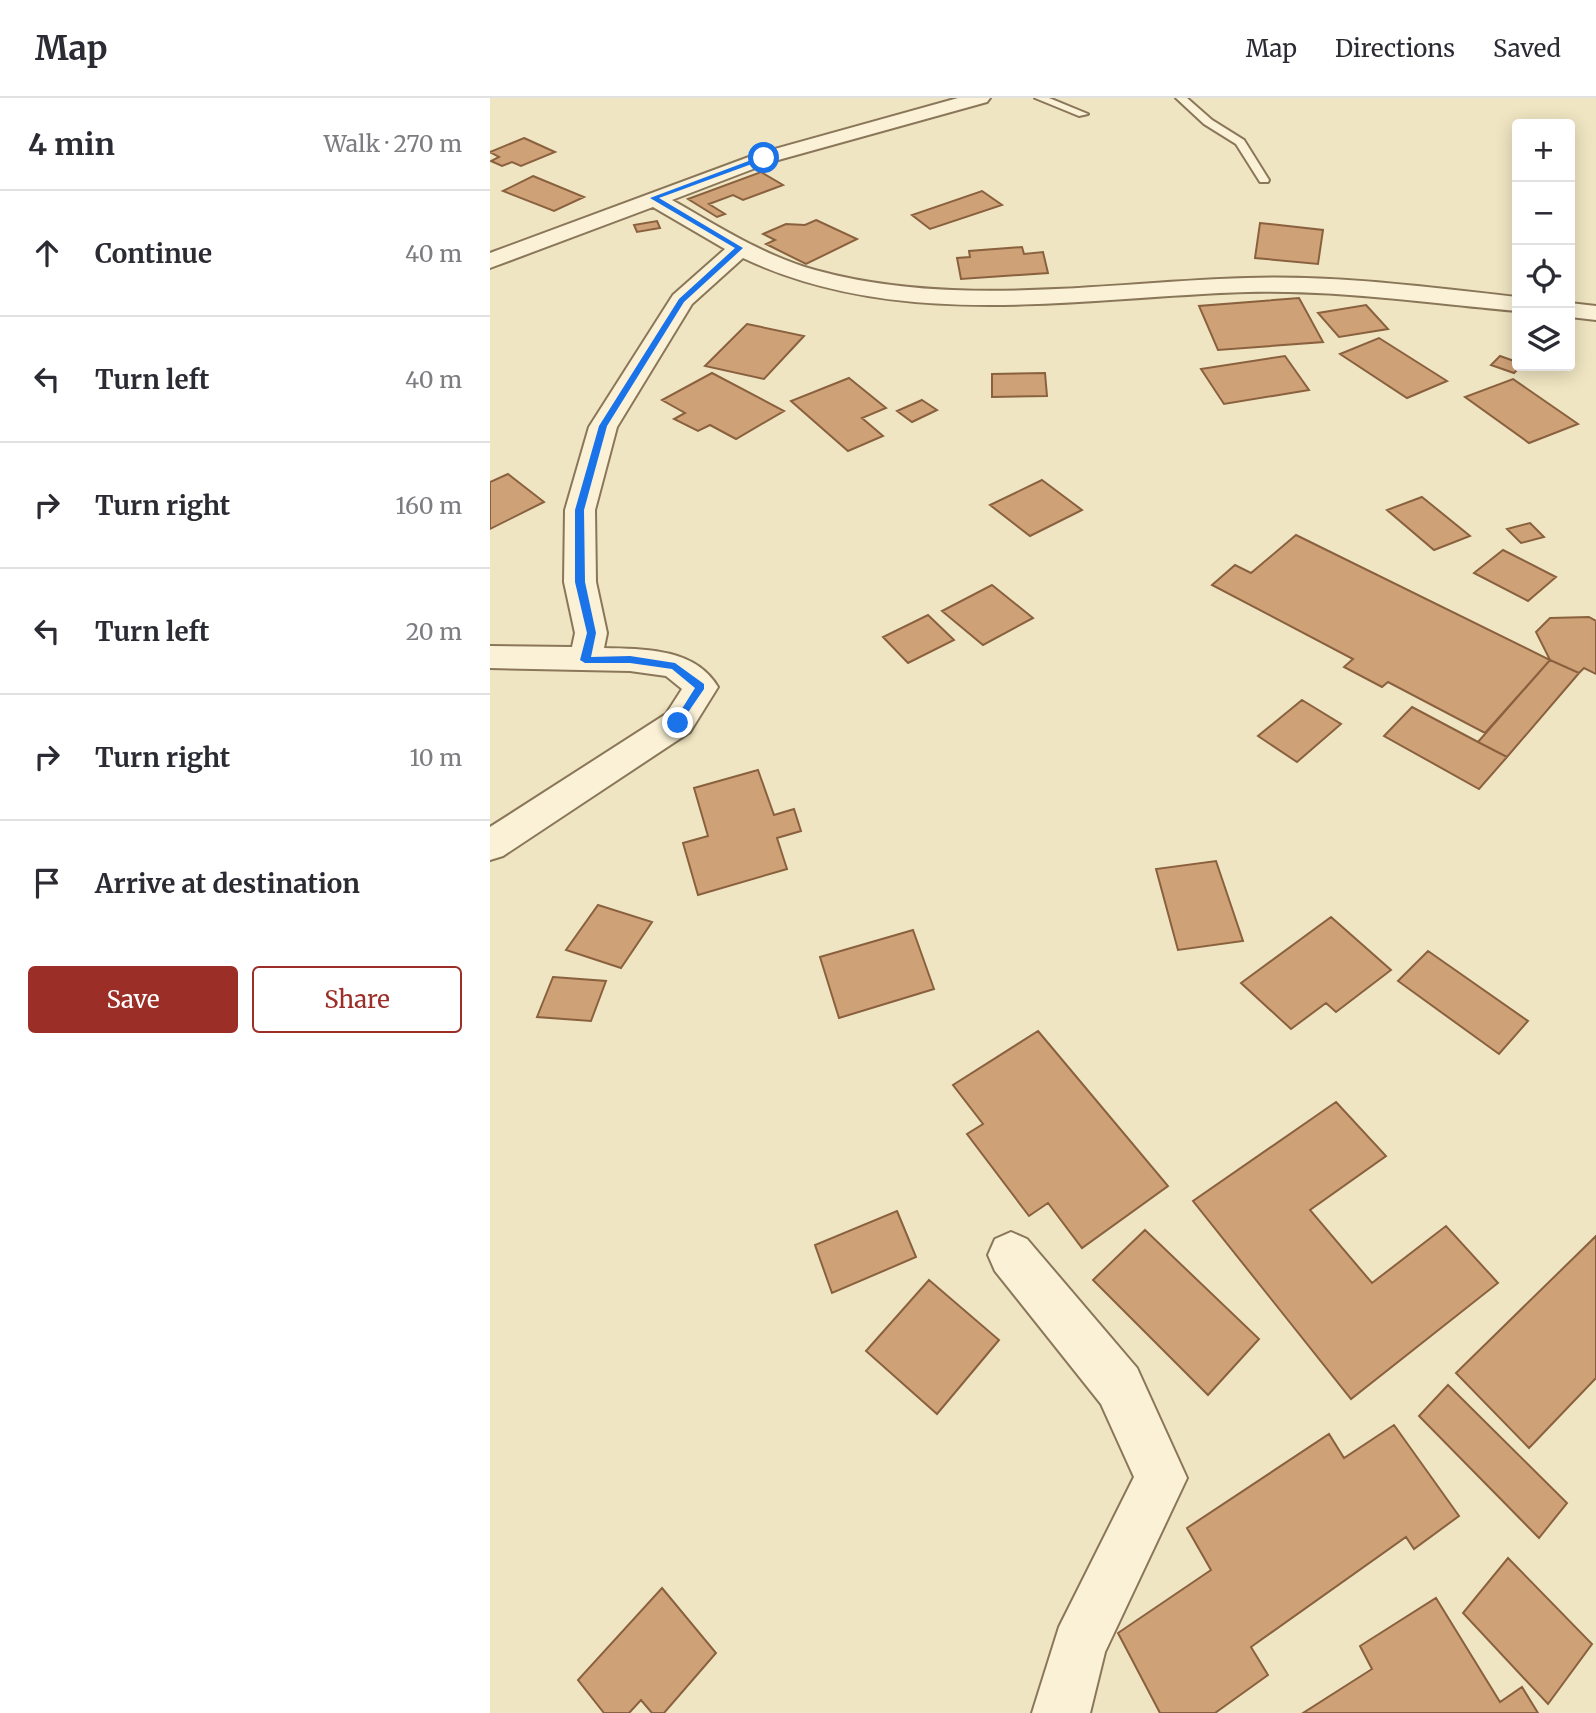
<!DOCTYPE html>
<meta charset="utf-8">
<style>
:root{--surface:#fff;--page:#f7f7f7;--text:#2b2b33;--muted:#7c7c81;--line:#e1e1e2;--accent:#9b2e27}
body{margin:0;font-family:Merriweather,serif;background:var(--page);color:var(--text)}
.controls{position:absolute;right:21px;top:21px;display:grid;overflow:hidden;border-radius:7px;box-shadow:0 4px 18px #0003}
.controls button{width:63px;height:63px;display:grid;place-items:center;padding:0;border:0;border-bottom:2px solid var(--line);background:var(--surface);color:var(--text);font:35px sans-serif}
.stop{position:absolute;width:21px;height:21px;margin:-16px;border:5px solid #1a73e8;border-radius:50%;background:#fff}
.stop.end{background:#1a73e8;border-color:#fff;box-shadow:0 2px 7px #0008}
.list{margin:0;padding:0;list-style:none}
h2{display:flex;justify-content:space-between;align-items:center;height:91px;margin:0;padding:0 28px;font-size:30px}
h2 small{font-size:23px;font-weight:400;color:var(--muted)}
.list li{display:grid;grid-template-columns:46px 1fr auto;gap:21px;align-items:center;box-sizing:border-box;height:126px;padding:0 28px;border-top:2px solid var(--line)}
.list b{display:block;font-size:26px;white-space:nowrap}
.list em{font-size:23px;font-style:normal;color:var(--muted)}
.actions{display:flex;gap:14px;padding:21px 28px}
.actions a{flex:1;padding:16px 0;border:2px solid var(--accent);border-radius:7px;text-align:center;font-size:24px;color:var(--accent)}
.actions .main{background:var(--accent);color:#fff}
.icon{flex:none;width:38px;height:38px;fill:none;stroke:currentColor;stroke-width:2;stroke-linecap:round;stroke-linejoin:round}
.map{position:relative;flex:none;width:1106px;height:1615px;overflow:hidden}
header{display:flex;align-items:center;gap:42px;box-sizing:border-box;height:98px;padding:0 35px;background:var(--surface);border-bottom:2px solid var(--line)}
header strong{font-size:33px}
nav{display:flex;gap:38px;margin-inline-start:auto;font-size:24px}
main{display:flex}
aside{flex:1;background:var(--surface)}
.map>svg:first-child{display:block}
.building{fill:#cfa177;stroke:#8a613e;stroke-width:2}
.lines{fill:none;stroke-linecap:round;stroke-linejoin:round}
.service-casing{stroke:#8a7659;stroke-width:4}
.minor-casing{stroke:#8a7659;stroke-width:4}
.service{fill:#faf1d6;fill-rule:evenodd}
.minor{fill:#faf1d6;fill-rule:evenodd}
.route{fill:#1a73e8}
</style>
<header>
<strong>Map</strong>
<nav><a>Map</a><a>Directions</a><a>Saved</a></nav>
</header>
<main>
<aside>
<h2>4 min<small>Walk · 270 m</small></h2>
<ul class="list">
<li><svg class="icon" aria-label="ahead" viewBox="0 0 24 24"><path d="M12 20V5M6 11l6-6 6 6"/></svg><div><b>Continue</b></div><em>40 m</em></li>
<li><svg class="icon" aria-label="left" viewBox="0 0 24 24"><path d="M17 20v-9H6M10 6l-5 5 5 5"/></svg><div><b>Turn left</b></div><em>40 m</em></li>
<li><svg class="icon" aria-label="right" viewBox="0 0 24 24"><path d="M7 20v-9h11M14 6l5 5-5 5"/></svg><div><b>Turn right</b></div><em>160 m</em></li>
<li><svg class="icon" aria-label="left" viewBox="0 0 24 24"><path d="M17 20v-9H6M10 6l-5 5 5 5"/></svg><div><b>Turn left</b></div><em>20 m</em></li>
<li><svg class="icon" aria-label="right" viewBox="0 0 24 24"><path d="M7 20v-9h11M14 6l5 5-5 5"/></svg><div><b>Turn right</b></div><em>10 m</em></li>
<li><svg class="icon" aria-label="arrive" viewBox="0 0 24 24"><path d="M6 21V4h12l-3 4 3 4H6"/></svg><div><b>Arrive at destination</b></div></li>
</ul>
<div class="actions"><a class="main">Save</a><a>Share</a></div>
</aside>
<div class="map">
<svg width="1106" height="1615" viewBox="0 0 1106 1615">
<rect width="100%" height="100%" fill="#efe5c2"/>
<path class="building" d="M34,40L65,54L31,68L22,64L12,68L1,63L9,59L0,54Z
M271,74L293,87L253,102L243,97L219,106L235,116L227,119L198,101Z
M43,78L94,99L64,113L13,93Z
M492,93L512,107L440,131L422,117Z
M326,122L367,141L316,166L276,146L285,142L273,136L296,126L315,127Z
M167,123L170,130L147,134L144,127Z
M770,125L833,132L828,166L765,160Z
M532,149L534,156L553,154L558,175L471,181L467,160L480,159L479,153Z
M809,200L833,244L728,252L709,208Z
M876,207L898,231L849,239L828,215Z
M257,226L314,238L274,281L215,268Z
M889,240L957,283L917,300L850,256Z
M795,258L819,292L734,306L711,271Z
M1010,258L1027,264V268H1031L1024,275L1001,267Z
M222,275L294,313L246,341L220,327L208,333L184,321L195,315L172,302Z
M555,275L557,298L502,299V276Z
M359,280L396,310L372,320L393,338L358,353L301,303Z
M1023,281L1088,326L1039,345L975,299Z
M432,302L447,312L422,324L407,313Z
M18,376L54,404L0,431V384Z
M552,382L592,412L540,438L500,407Z
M932,399L980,438L944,452L897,412Z
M1040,425L1054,439L1031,445L1017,431Z
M806,437L1060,562L995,635L898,584L892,589L854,569L863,561L722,487L745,467L761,475Z
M1013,452L1066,479L1038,503L984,475Z
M502,487L543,520L493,547L452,513Z
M438,517L464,542L418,565L393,539Z
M1099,519L1106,523V576L1094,570L1089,575L1060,562L1046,534L1060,520Z
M1060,562L1089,575L1017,659L988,644Z
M812,602L851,626L807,664L768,638Z
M922,609L988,644L1017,659L989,691L894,638Z
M268,672L284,717L304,711L311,733L287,740L297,771L208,797L193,745L218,738L204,690Z
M726,763L753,843L688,852L666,771Z
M108,807L162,824L131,870L76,852Z
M841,819L901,872L846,914L836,905L801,931L751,885Z
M423,832L444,891L349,920L330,859Z
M938,853L1038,923L1009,956L908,883Z
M63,879L116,883L101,923L47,919Z
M548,933L678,1088L592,1150L558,1105L539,1118L477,1036L493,1026L463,987Z
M846,1004L896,1058L820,1112L882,1185L956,1128L1008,1185L861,1301L703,1103Z
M407,1113L426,1159L342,1195L325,1147Z
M655,1132L769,1241L718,1297L603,1182Z
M1106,1138V1280L1039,1350L966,1275Z
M439,1182L509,1242L447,1316L376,1253Z
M958,1287L1077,1405L1049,1440L929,1318Z
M904,1327L969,1418L924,1451L916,1439L761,1549L778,1577L725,1615H670L628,1535L721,1472L697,1430L839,1336L854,1360Z
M1018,1460L1102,1546L1058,1606L973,1515Z
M172,1490L226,1555L174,1615H162L151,1602L139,1615H114L88,1582Z
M946,1500L1010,1604L1032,1589L1048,1615H813L882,1571L870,1548Z"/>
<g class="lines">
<g class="service-casing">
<path id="service" d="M545,0H559L598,16L589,18Z
M686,0H697L722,22L754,42L779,82L778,84H770L746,46L714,26Z"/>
</g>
<g class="minor-casing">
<path id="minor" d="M468,0H500L497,4L281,64L182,102C228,128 274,158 325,172C466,211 614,184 757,180C848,177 938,189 1027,199V213C938,205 849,192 758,194C590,199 412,235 253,160L202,206L127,329L105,412L106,484L117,535L114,550C154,551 205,550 228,589L200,634L13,758L0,762V729L176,616L192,591L176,578L140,573L0,570V548L82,549L85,535L74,484L75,412L99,329L183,197L235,151L163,109L0,170V155L267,56Z
M1080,205L1106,208V222L1080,219Z
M521,1134L537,1141L647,1270L697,1380L615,1554L600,1615H542L569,1529L644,1379L611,1306L505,1173L498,1157L505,1141Z"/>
</g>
<use href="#service" class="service"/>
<use href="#minor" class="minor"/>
</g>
<path class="route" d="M272,58L278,60L169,100L253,150L194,204L117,328L94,412L95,484L106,535L101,559L140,558L185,565L214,586V591L188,629L183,625L205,590L182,571L140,565H95L90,562L97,535L85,484V412L109,328L189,201L245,150L160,100Z"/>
</svg>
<div class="controls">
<button>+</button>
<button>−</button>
<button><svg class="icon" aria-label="locate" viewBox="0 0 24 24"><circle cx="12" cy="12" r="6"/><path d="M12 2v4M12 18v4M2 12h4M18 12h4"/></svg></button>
<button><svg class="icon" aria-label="layers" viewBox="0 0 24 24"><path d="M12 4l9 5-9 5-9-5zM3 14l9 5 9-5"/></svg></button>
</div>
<div class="stop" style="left:274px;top:60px"></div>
<div class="stop end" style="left:188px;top:625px"></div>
</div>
</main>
